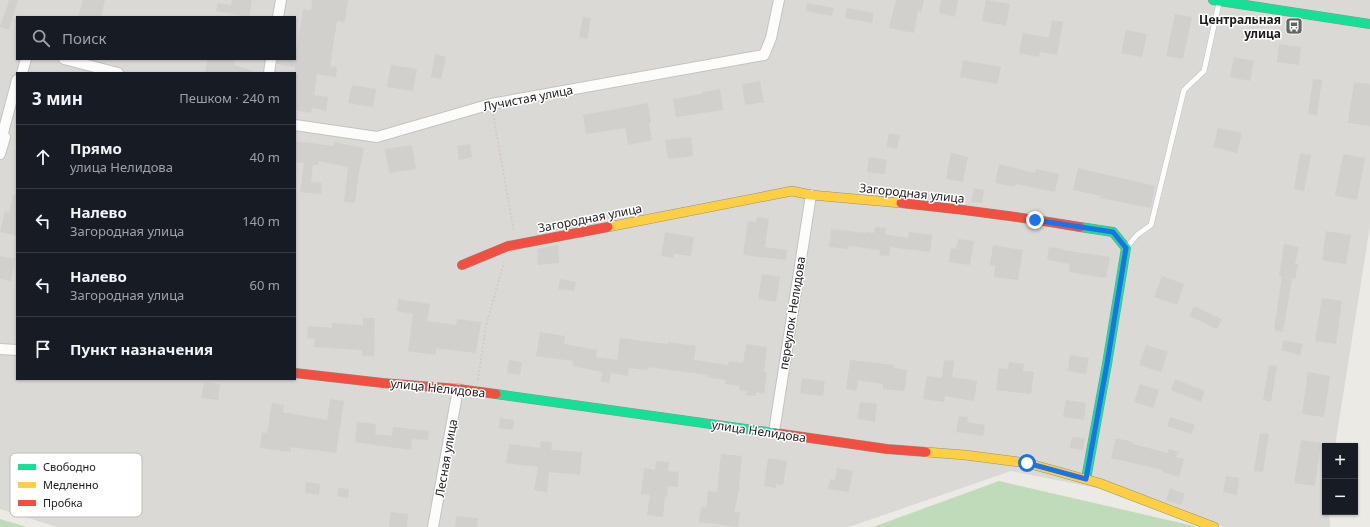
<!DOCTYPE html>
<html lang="ru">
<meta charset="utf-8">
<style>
:root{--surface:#171b24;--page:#242831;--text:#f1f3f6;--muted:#9ea1a6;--line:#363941}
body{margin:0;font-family:"Noto Sans",sans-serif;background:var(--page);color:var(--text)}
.controls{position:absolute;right:12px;bottom:12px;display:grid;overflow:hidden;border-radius:0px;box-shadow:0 1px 3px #0004}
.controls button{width:36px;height:36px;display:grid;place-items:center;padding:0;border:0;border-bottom:1px solid var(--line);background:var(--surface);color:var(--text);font:20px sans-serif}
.stop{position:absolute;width:12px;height:12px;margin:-9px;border:3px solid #1a73e8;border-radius:50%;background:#fff}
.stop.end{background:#1a73e8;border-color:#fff;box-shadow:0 1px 4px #0008}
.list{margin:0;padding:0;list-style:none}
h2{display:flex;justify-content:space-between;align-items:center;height:52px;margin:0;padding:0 16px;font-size:17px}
h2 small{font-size:13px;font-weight:400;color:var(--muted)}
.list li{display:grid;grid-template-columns:26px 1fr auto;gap:12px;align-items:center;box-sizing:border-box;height:64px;padding:0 16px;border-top:1px solid var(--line)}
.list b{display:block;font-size:15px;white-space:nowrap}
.list p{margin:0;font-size:13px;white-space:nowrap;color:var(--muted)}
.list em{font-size:13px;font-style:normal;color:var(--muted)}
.icon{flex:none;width:22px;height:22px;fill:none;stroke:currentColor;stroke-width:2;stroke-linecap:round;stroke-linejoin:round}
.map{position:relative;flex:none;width:1370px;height:527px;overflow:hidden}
.search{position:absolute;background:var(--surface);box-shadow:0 1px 3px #0004;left:16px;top:16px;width:280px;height:44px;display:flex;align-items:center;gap:10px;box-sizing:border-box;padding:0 14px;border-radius:0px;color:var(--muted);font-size:15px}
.panel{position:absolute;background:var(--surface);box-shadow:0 1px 3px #0004;left:16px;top:72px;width:280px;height:308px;border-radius:0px}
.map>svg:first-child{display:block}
.residential{fill:#dad9d6;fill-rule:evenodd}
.forest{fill:#bfdbb9}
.building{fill:#d1d0cc}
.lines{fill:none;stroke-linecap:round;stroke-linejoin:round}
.lane-casing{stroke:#c3c3c1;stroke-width:6}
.street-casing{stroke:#c3c3c1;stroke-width:12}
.fast-casing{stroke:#8f957c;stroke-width:10}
.slow-casing{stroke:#8f957c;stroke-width:10}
.jam-casing{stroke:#8f957c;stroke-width:10}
.path{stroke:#d7cac5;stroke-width:2;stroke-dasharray:2 2;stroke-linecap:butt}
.lane{stroke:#fcfcfb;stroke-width:5}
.street{stroke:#fcfcfb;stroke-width:10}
.fast{stroke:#16e098;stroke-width:9}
.slow{stroke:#ffcf43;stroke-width:9}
.jam{stroke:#f24e42;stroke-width:9}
.route{stroke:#1a73e8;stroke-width:5}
.labels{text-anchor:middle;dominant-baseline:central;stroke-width:3;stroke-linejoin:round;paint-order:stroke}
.poi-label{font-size:12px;font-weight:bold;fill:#1c1c1c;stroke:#fff;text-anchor:end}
.street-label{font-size:12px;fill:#1c1c1c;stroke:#fff}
.key{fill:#fff;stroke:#bbb;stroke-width:1}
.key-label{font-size:11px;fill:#1c1c1c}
</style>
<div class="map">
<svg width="1370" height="527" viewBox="0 0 1370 527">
<rect width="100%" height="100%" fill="#ebeae5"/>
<path class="residential" d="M0,0H1370V226L1335,446H1325V512H1329L1330,527H1224L1158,500L1011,471L849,527H57L0,509ZM17,17H295V59H17ZM17,73H295V379H17Z"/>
<path class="forest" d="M999,481L1194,526L1195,527H873Z
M0,519L27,527H0Z"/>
<path class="building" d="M9,0H18L9,30L0,27Z
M83,0H105L101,17H78Z
M232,0H252L249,17L216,11L218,3L231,5Z
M312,0H348L345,22L337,21L330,66L337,67L336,77L317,74L314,95L328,97L326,111L312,108L311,113L295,110V67L277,64V59H295L303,9L311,10Z
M896,0H924L921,12L918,11L914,33L889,28Z
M941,0H958L955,17L939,13Z
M986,0L1010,4L1006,26L982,21Z
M807,3L834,8L832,16L806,11Z
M847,8L874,13L872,23L845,18Z
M1175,14L1192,17L1183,59L1166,56Z
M583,17L591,18L587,39L579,37Z
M1052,20L1063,22L1057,55L1040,52L1039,57L1019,53L1023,33L1049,38Z
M1126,30L1147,34L1142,57L1121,53Z
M1279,44L1301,47L1299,65L1277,62Z
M435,54L446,57L441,79L431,77Z
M1234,57L1254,61L1250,81L1230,77Z
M208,59H235L234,65L253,71L252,73H205Z
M963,60L1001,67L997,84L960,77Z
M391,65L417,69L413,91L387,87Z
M1313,79L1322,80L1317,116L1308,114Z
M760,81L764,102L745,105L742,84Z
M1354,82L1370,84V126L1348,123Z
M352,85L376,89L373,107L348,103Z
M720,89L723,110L676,117L673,99L702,94V92Z
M648,103L651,123H649L652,140L628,145L625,128L586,134L583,115Z
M1218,128L1242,133L1237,153L1213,147Z
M889,133L900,135L897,149L886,147Z
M691,137L693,156L668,159L665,140Z
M295,141L333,146L334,142L364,148L360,169H359L355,203L344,202L348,167L318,161V165H313L311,182L322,183L321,194L300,192L304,163L295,162Z
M470,144L472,157L459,160L457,146Z
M412,145L416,169L389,173L385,149Z
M951,153L968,157L963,182L946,179Z
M1300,153L1311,155L1304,191L1294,189Z
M1343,154L1365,158L1357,200L1335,196Z
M869,157L887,160L885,174L867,172Z
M999,164L1035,173L1036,169L1059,174L1055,192L1016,184L1015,187L995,183Z
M1078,168L1155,186L1151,208L1100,198L1101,196L1073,190Z
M974,188L984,190L982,203L971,202Z
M13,195H17V236L0,232L5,211L9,212Z
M757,217L769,219L765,247L787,250L786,260L743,255L748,221L756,222Z
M875,227L886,228L885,234L908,238L909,232L932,235L930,252L890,247L889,256L879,255L880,250L849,246L848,249L829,247L831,229L866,233L867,232L874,233Z
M1326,231L1351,235L1346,264L1322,260Z
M665,232L694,237L691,256L674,254L673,258L661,256Z
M958,239L974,241L970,265L949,262L951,248L956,249Z
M1284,244L1299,247L1295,264H1298L1295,279L1292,278L1283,332L1274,330L1282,276H1279Z
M558,245L559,263L538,265L537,249Z
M993,245L1023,250L1018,280L994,277L995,266L990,265Z
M1049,247L1063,249V250L1110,257L1106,278L1069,272L1070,264L1047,260Z
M0,256L15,259L11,281L0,279Z
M762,274L780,277L776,302L758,299Z
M1162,276L1184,284L1177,305L1154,297Z
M560,279L576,282L574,291L558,289Z
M1322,298L1342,301L1336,344L1315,341Z
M398,299L430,304L427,321L456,325L457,319L481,322L476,353L436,348V355L408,351L413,314L397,311Z
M1194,306L1222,319L1217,329L1189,316Z
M363,318H375L374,356H362V350L314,347L315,339L307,338L308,326L332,328V323L363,325Z
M540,332L565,336L564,344L597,350L596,357L617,360L620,338L668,344V342L696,346L694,360L728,365L729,361L743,363L746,344L767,347L764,372H767L764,394L756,392V396L746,395L747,391L739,390L740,386L725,384L726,380L706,377L707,375L649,367L648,370L629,368L628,376L611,373L609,383L601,381L602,372L572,366L573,361L536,356Z
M1284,340L1303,344L1300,355L1281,350Z
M1146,345L1168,352L1161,372L1139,365Z
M1070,355L1089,358L1086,374L1068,371Z
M509,360L522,362L520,375L507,373Z
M850,360L894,365V368L907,370L905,391L883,389V384L858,380L857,391L846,389Z
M944,360L954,361L952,377L977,381L974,401L945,396L944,402L923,399L927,376L942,378Z
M1009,362L1024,364L1023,371L1034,372L1031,394L996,390L999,368L1008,369Z
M1269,365L1277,366L1271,402L1263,400Z
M1308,372L1330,376L1324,417L1302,414Z
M802,378L825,381L823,396L800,393Z
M1175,379L1205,391L1201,402L1171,390Z
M204,382L220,384L218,400L201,398Z
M1140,384L1159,390L1153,408L1134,402Z
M330,399L344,401L336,453L291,447V452L260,448L262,432L267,433L272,403L284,405L283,412L327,420Z
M1066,400L1086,403L1084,420L1063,417Z
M860,402L877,404L875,422L857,419Z
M959,416L968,417L967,422L985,425L983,436L956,432Z
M1170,417L1195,425L1191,434L1167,426Z
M500,418L514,420L513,430L499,428Z
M357,422L376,424L375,434L392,436L393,427L429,431L428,440L412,439L411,450L355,442Z
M1260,433L1269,434L1263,472L1254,471Z
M1072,437L1085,438L1083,450L1070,448Z
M1116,438L1133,442V444L1168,453L1169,449L1178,452L1176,457L1184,459L1179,477L1162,472L1163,470L1111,458Z
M1301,440L1321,443L1315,486L1294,483Z
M541,441L552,442L551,450L582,452L580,475L549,472L547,492L534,490L538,467L506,463L509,444L540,448Z
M721,454L742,456L739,486H740L734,512H740L738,527L699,522L701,507L706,508L708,491L717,492Z
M768,458L787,461L783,485L776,484V488L764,486Z
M656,461L669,462L668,471L679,472L678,487L668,486L667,497L665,496L663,517L647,515L650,495L641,494L644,468L655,470Z
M837,468L853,471L849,492L828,489L830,479L835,480Z
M1226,476L1239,478L1237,495L1223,492Z
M306,482L320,484L319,495L305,493Z
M338,488L349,489L348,498L337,496Z
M1170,488L1185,494L1181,505L1166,500Z
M391,512L408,514L407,527H389Z
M456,516L478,518L477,527H455Z"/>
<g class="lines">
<g class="lane-casing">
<path id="lane" d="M1127,247L1137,235L1151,225L1184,90L1204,71L1219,3"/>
</g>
<g class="street-casing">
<path id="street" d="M278,17L281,0
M64,59L118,73
M22,73L26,59
M269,73L271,59
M295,125L377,137L491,104L764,55L771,38L779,0
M0,144L17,80
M0,154L5,137
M0,349L17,350
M774,432L811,195
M433,527L458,389"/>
</g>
<g class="fast-casing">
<path id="fast" d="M1213,0L1370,24
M1080,227L1113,232L1126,248L1107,364L1086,479
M496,394L775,433"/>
</g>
<g class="slow-casing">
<path id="slow" d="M608,227L792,191L811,195L901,203
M926,452L965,455L1027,463L1099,483L1214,527"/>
</g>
<g class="jam-casing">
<path id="jam" d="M901,203C961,209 1021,217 1080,227
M462,265L508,246L608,227
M295,373L383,383L458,389L496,394
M775,433L887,449L926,452"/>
</g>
<path class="path" d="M493,114L514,232
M478,380L486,326L504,262"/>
<use href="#lane" class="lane"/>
<use href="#street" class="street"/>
<use href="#fast" class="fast"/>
<use href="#slow" class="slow"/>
<use href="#jam" class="jam"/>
</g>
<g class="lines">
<path class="route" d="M1027,463L1086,479L1107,364L1126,248L1113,232L1035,220"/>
</g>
<defs>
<g id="bus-square" transform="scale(0.9)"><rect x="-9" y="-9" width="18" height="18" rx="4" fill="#646462" stroke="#fff"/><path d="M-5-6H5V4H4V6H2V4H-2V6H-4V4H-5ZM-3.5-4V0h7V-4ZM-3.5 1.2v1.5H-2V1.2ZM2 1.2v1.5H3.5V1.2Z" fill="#fff"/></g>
</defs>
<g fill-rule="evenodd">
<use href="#bus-square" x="1294" y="26"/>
</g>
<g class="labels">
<g class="poi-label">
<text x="1281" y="19">Центральная<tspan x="1281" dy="14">улица</tspan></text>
</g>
<g class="street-label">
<text transform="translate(528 98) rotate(-11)">Лучистая улица</text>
<text transform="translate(912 193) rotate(6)">Загородная улица</text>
<text transform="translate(590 218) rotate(-11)">Загородная улица</text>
<text transform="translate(792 313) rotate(-81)">переулок Нелидова</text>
<text transform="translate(438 388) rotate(6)">улица Нелидова</text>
<text transform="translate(759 431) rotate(8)">улица Нелидова</text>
<text transform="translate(446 458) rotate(-80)">Лесная улица</text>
</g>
</g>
<rect x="10" y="453" width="132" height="64" rx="6" class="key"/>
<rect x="18" y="464" width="18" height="6" fill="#16e098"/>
<rect x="18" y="482" width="18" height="6" fill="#ffcf43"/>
<rect x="18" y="500" width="18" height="6" fill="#f24e42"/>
<g class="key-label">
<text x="43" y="471">Свободно</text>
<text x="43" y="489">Медленно</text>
<text x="43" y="507">Пробка</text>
</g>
</svg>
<div class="controls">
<button>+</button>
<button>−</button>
</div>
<div class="stop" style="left:1027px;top:463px"></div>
<div class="stop end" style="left:1035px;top:220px"></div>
<div class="search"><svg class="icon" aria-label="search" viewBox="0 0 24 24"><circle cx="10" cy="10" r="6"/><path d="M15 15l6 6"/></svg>Поиск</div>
<section class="panel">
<h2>3 мин<small>Пешком · 240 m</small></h2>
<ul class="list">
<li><svg class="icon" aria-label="ahead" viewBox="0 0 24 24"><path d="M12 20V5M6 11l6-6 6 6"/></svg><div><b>Прямо</b><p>улица Нелидова</p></div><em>40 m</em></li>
<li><svg class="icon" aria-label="left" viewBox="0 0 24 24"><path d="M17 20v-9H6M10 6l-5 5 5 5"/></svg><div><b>Налево</b><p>Загородная улица</p></div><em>140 m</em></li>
<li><svg class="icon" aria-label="left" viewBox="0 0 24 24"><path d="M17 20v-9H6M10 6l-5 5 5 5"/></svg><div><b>Налево</b><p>Загородная улица</p></div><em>60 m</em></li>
<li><svg class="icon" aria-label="arrive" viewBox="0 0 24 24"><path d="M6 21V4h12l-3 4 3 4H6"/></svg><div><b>Пункт назначения</b></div></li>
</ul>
</section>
</div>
